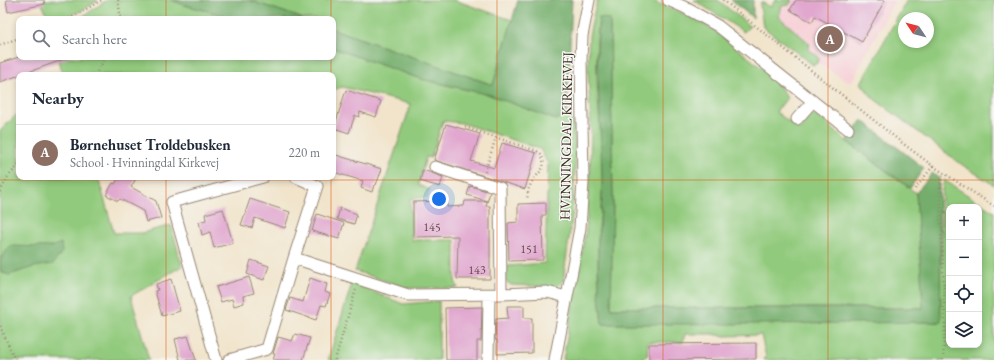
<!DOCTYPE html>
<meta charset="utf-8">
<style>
:root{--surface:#fff;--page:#f2f2f3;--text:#1f2937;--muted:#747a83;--line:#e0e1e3;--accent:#d1495b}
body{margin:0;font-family:"EB Garamond",serif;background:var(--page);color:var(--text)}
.controls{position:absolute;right:12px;bottom:12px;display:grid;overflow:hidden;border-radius:8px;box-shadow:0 2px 6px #0003}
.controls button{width:36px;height:36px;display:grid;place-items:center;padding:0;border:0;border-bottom:1px solid var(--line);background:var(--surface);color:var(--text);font:20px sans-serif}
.compass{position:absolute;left:898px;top:12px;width:36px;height:36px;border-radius:50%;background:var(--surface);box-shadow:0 2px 6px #0003;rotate:305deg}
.you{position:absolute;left:439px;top:199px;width:14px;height:14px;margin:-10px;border:3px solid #fff;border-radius:50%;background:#1a73e8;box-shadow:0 0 0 6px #1a73e833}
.badge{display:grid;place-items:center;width:26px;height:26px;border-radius:50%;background:var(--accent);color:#fff;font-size:13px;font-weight:700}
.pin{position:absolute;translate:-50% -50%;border:2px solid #fff;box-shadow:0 1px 4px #0006}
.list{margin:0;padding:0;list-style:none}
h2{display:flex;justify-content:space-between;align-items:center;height:52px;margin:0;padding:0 16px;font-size:17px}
h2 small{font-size:13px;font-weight:400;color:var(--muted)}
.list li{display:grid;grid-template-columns:26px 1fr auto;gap:12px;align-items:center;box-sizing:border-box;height:56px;padding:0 16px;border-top:1px solid var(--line)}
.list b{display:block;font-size:15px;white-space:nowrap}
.list p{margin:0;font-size:13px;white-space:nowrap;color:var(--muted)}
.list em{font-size:13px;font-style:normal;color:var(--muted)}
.icon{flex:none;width:22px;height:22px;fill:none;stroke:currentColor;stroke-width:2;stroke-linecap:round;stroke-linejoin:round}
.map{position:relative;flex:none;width:994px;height:360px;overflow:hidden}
.search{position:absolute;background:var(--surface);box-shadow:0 2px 6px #0003;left:16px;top:16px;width:320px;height:44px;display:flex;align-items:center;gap:10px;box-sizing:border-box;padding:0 14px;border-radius:8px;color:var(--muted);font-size:15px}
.panel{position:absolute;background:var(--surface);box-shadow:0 2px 6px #0003;left:16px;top:72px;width:320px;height:108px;border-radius:8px}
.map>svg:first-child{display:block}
.built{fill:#f7cfd5}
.green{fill:#92ca7d;stroke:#667a4e;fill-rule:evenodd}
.forest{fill:#75ae6c;stroke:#586c45}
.building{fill:#e1a7cf}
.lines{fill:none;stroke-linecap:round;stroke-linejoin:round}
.minor-casing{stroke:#968774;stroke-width:13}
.path{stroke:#968774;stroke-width:2.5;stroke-dasharray:1 3;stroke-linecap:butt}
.minor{stroke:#fff;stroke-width:11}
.grid{fill:none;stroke:#df570d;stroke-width:1;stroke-opacity:0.55}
.labels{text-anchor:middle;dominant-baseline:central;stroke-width:3;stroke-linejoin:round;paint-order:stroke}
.number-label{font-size:12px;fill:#64494a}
.street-label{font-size:14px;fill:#3b2a1e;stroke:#f6f6f2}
</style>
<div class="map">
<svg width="994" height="360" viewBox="0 0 994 360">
<rect width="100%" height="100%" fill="#f6f6f2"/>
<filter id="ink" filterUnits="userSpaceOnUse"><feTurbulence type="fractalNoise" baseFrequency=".025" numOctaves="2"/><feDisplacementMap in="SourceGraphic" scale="8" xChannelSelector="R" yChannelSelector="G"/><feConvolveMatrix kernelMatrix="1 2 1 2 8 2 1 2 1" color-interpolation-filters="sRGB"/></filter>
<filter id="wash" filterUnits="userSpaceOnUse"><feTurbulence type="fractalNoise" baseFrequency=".012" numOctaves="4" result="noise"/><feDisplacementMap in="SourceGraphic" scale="16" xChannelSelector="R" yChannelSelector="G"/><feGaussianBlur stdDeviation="0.9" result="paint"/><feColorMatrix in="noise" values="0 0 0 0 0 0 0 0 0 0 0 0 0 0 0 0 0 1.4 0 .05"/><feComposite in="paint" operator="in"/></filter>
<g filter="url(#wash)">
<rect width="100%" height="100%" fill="#f1e4cb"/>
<path class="built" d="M777,0H895L851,83L805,56L765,23Z"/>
<path class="green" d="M42,0H98C84,11 66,19 49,19L42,4Z
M107,0H172L184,5L239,19H79Z
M249,0H454L512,20L493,85L333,29V19H304Z
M597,0H650L682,13L706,25L724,38L773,77L787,98L776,112L800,130L811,114L821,118L846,141L916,193L924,308H611L613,200L610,19L599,18C592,68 602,123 602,173C603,195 600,217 598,239C597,267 599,296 602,324L940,322L942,190L944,180L994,212V360H764L766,357L761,335L725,336L711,334H685L683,342H648L647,356L642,357V360H563L586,230L590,174L591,127L588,72L589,36ZM949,207H979V345H949Z
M694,0H718L750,26L744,32Z
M775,0H792L789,5L782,6L779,17L809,43L808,49L820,58L816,64L813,65L763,27L760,5L761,2L771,7Z
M907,0H994V185L961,164L873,98L861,83ZM904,18H928V42H904Z
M333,48L421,79L490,95L556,120L567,113L573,122L576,151L572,217L563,282L556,287L511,285L505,281L508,266L545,263L548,164L540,149L462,123L443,121L431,158L426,157L418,185L430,190L427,197L410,199L412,240H455V281L458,288H407L355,271L411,104L342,87L333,90V75H62L63,74L58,57H333Z
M19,112V177H98L114,233H142L171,225L182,266L131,296L149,360H0V131Z
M352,283L403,304L439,301V360H328Z"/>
<path class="forest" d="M172,0H249L304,19H239L184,5Z
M518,0H572L567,113L556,120L490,95L421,79L333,48V29L493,85Z
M731,0H753V18Z
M599,18L610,19L613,200L611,308H923L916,193L932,173L939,178L941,322L763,324H602L599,294L598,241L602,200V172L597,51Z
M862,120L924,168L910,188L846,141Z
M61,243L62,252L53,264L34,267L9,275L0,272V259L10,246L51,247Z"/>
<g id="blocks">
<path class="building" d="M6,0H44L45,4L8,12Z
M796,0H885L862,42L815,16L812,22L790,10Z
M19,57H68V58L0,82V63Z
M346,90L381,101L376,117L360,112L359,117L355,115L349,133L334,128Z
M446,124L480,134L471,161L494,168L502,143L536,153L525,189L434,160Z
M336,155L382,169L376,185H374L372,192L361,188L363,181L333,172V164Z
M423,170L443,177L440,187L420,181Z
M119,177H137L131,187L156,201L161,218L146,222L143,211L120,199L118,201L106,195L113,183L115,184Z
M470,186L490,192L486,206H490V279H457L458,236L413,237V202L447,201V207L464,206L465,201H487L467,195Z
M250,199L290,212L285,228L255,218L252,228L241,225Z
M546,203V215H542L543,260L509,261L508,223L518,222V204Z
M340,208L357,214L354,224L337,219Z
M223,209L233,243L214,248L210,232L202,235L199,222L206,220L205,214Z
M317,214L344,223L339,239L312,231Z
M251,260L269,266L264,280L247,274Z
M249,277L254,293L243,296L244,303L234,306L232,299L221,302L216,287Z
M310,278L327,284L325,292L330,294L326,306L321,305L316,320L286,310L290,298L303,302Z
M171,279L180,311L162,316L155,291L158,290L156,284Z
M507,306H524V318H532V353L497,354V340H495L496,319L508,318Z
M482,307L481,341H477V360H446L445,308Z
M295,334L310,338L303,360H273L275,354H273L278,337L292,341Z
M188,336L196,360H180L175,339Z
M756,343V359L669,360L649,359V344Z"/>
</g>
</g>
<g filter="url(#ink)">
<use href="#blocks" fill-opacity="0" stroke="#968774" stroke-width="1"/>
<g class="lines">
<g class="minor-casing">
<path id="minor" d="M668,0L684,7L718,26L848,129
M797,119L813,101
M435,167L500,188L501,294
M294,258L408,295L501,294L547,292L567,297L555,360
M567,297L580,228L583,182L581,60L582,36L589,0
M216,360L172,202L263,177
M229,360L267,349L294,258L317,186L296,177
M488,360L489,295"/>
</g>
<path class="path" d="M118,0L121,19
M723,0L901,142L933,166L994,206
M69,19L102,0
M0,45L19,38
M95,75L106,57
M465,127L537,151L541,154C549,172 535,172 530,186C528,189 528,195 527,199
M485,172L496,137
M915,189L933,166
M0,192L7,178L19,164
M0,326L15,360
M335,360L356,289
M943,360L945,329L940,186L943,173"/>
<use href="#minor" class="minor"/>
</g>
</g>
<path class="grid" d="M166,0V19M331,0V19M497,0V360M663,0V360M828,0V360M166,57V75M331,57V75M166,177V360M331,177V360M0,180H994"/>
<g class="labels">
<g class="number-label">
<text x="432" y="227">145</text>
<text x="529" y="249">151</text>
<text x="477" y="270">143</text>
</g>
<g class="street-label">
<text transform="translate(566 136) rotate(-89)">HVINNINGDAL KIRKEVEJ</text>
</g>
</g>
</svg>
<div class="controls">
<button>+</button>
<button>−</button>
<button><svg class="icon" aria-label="locate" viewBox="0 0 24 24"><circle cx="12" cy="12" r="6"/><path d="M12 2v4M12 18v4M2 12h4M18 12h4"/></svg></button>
<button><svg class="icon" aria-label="layers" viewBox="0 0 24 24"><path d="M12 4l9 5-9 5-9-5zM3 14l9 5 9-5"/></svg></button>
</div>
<svg class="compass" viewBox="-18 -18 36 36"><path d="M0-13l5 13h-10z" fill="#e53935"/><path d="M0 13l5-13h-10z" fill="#747a83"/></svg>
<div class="you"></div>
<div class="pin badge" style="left:830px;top:39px;background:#8d6e63">A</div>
<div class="search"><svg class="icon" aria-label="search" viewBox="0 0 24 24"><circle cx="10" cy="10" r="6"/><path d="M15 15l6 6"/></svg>Search here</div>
<section class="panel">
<h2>Nearby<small></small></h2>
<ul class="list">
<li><span class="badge" style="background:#8d6e63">A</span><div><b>Børnehuset Troldebusken</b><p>School · Hvinningdal Kirkevej</p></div><em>220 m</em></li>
</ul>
</section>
</div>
